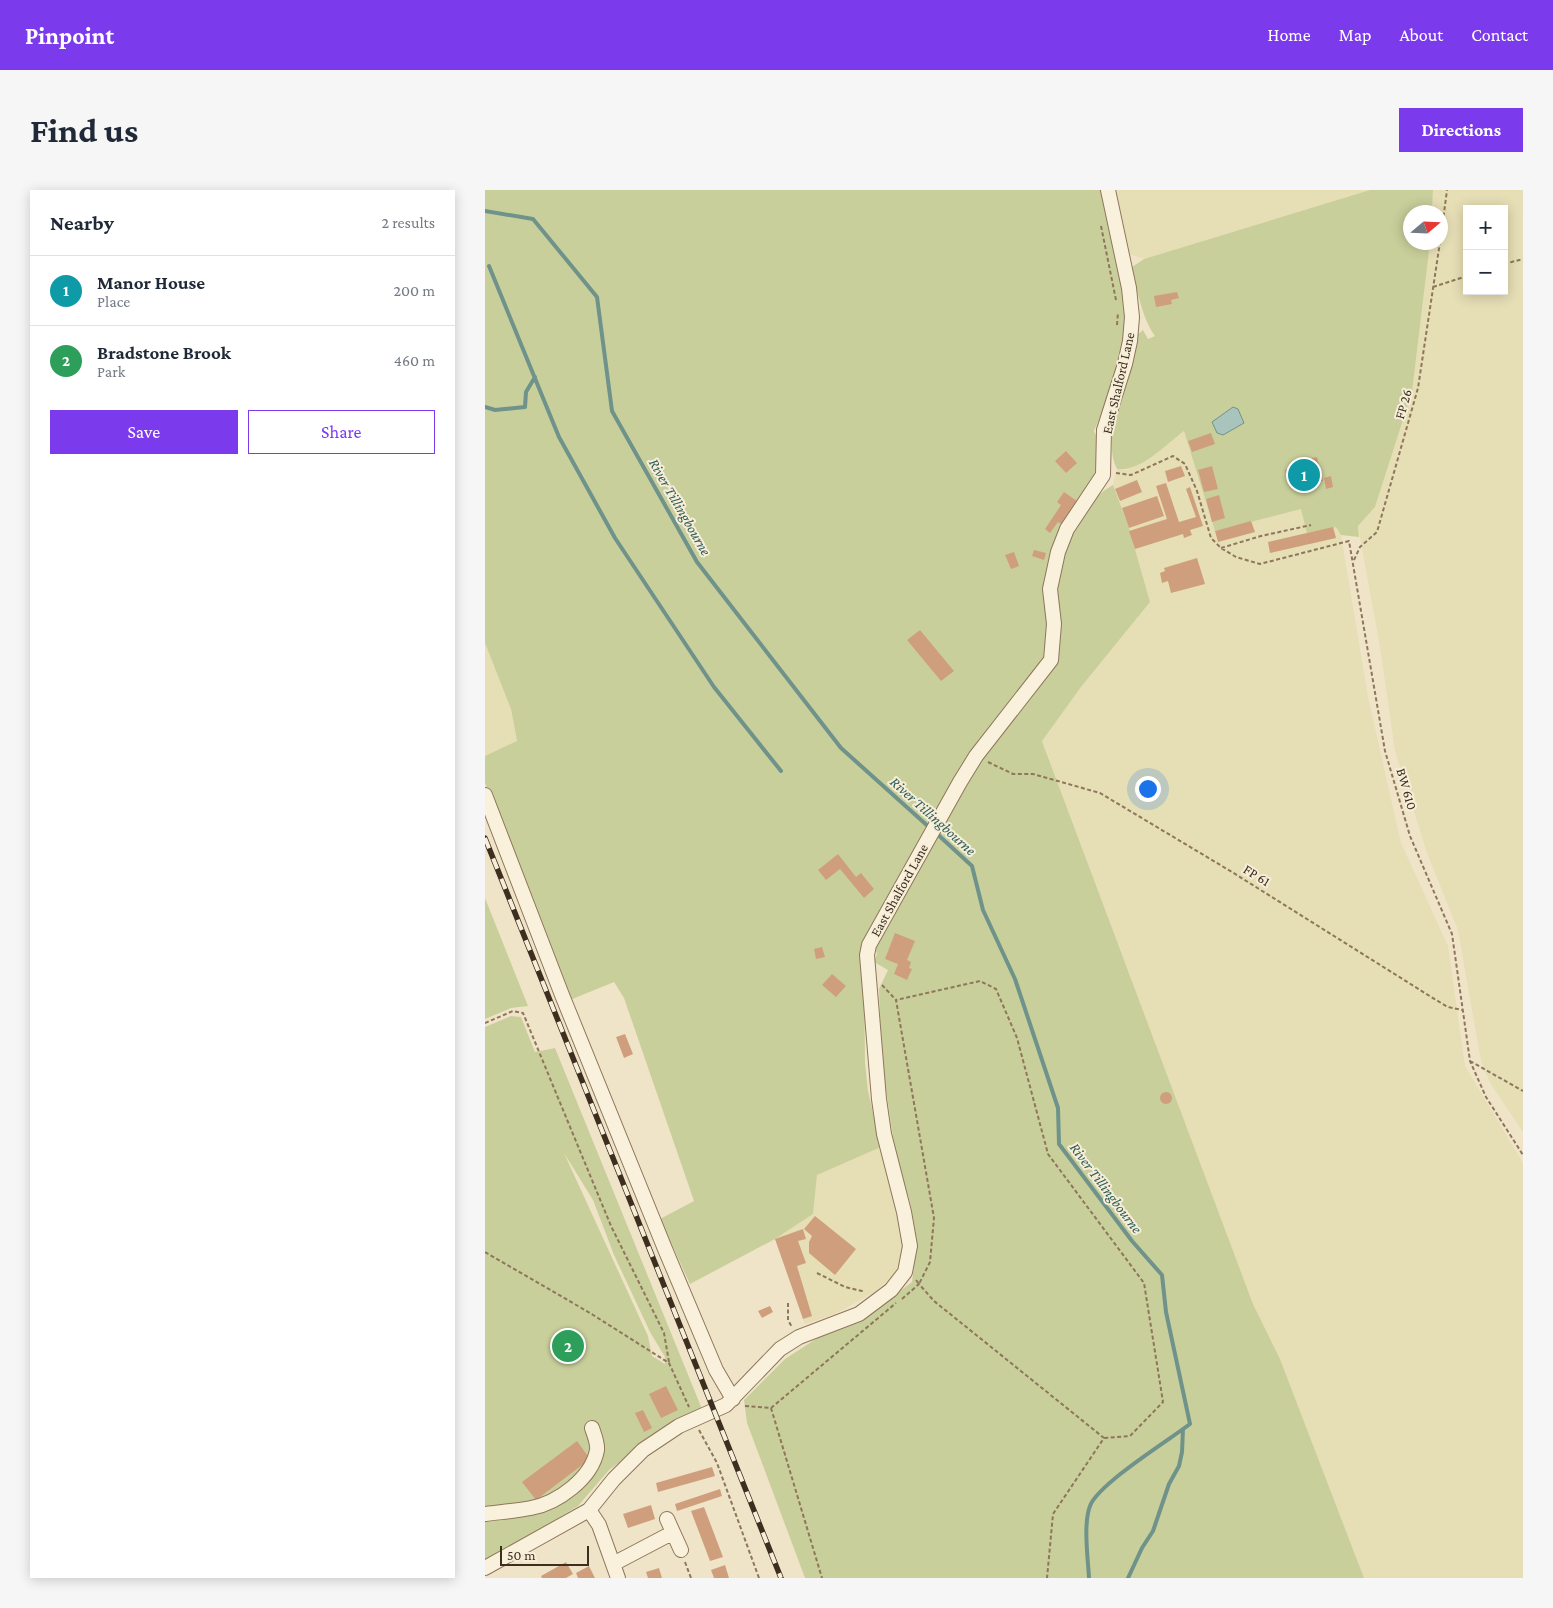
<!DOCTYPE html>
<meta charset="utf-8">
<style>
:root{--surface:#fff;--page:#f6f6f7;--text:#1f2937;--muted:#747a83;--line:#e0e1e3;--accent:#7c3aed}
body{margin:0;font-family:"Crimson Pro",serif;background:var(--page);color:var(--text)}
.controls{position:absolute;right:15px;top:15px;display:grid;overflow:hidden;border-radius:0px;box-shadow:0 2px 12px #0003}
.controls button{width:45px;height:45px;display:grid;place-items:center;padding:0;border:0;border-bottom:1px solid var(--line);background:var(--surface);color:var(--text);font:25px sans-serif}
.compass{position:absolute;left:918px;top:15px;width:45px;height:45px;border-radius:50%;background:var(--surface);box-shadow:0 2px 12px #0003;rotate:71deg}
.scale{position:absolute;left:15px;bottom:12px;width:89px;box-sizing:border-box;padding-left:5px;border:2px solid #3d2e20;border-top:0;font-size:14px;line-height:18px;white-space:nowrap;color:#3d2e20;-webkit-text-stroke:4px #f7eed8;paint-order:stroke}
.you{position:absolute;left:662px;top:598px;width:18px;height:18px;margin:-12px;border:4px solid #fff;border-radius:50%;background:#1a73e8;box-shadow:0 0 0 8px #1a73e833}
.badge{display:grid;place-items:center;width:32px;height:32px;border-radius:50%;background:var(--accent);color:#fff;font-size:16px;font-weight:700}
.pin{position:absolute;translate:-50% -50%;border:2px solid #fff;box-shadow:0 1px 5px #0006}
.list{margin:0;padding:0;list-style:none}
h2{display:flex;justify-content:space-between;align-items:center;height:65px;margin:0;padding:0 20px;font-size:21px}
h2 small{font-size:16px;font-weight:400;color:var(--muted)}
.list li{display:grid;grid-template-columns:32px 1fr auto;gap:15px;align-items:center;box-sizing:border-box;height:70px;padding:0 20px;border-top:1px solid var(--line)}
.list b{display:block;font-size:19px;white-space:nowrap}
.list p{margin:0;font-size:16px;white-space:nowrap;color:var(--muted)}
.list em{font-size:16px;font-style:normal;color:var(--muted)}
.actions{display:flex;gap:10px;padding:15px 20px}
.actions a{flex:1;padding:11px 0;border:1px solid var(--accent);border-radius:0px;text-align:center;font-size:18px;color:var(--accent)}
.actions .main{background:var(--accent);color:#fff}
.map{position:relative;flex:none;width:1038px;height:1388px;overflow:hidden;border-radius:0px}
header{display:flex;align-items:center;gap:30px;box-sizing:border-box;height:70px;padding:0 25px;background:var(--accent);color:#fff}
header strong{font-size:24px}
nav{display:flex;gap:28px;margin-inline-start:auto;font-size:18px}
.intro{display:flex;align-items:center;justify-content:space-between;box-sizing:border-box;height:120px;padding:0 30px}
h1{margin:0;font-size:35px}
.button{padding:12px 22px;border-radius:0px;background:var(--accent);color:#fff;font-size:18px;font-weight:700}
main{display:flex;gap:30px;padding:0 30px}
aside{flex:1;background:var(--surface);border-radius:0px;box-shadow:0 2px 12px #0003}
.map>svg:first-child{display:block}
.farmland{fill:#e6deb5;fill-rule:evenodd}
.green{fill:#c9cf9b;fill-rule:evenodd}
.water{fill:#a9c4bc;stroke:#6f938a}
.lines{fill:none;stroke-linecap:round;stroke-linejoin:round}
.stream{stroke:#6f938a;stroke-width:4}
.building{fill:#cf9f7d}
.minor-casing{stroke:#8d765c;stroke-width:16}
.path{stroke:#8d765c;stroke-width:2;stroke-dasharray:4 2.5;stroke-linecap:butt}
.minor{stroke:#faf1dc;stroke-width:14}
.rail-casing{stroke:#3d2e20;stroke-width:5.5}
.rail{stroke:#f7eed8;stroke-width:4;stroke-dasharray:11;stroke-linecap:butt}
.labels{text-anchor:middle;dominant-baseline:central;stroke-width:4;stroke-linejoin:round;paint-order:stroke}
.street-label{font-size:14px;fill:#3d2e20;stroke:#f7eed8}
.water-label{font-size:15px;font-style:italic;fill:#2f5d5a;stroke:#f7eed8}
</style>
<header>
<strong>Pinpoint</strong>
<nav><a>Home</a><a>Map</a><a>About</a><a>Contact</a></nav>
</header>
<div class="intro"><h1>Find us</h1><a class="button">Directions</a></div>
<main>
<aside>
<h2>Nearby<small>2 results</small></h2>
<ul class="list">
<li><span class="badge" style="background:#0f9aa8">1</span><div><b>Manor House</b><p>Place</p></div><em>200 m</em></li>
<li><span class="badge" style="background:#2e9e5b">2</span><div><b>Bradstone Brook</b><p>Park</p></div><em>460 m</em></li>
</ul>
<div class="actions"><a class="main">Save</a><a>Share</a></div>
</aside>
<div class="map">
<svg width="1038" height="1388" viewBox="0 0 1038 1388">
<rect width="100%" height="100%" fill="#f0e4c8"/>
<path class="farmland" d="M631,0H885L659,69L645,64Z
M948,0H1038V942L1005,893L996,871L973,740L942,663L910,561L895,457L873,336L890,317L927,202L945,53L956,52V22H947ZM982,19H1019V101H982Z
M699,241L730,341L817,318L851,337L856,345L883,507L916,653L963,756L980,876L1038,973V1388H879L795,1169L768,1114L557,550L596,497L665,412L644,338L628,295L632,279L642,280L662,270Z
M0,453L26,519L32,552L0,566Z
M396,957L417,1036L418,1068L413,1082L388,1103L350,1124L320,1134L290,1049L328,1024L332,985Z"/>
<path class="green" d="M0,0H616C626,46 643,96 640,143C638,174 621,213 609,241C625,269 590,334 578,362C590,337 602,309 628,295L644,338L665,412L596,497L557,551L768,1114L795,1169L879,1388H320L262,1233L259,1210L300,1169L337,1145L373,1133L427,1092L432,1050L425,1012L411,968L400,892L395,828L394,799L403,780L389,772L392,764L390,758L379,756L380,873L383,901L396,957L332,985L328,1024L290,1049L205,1094L175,1029L209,1011L139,808L129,792L85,810L0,593V566L32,551L26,519L0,453Z
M885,0H948L947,22H926V52L945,53L927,202L890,317L873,336L874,347L856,345L851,337L822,343L816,319L730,341L699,241C680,255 656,282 632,279C614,245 648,182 652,145L658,140L663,149L670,146C657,128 652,100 647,77L659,69Z
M0,708L43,816L26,818L0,829Z
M26,826L36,827L50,862L70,858L217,1219L177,1240L124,1280L93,1316L0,1373V837ZM79,963L108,1010L129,1065L165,1142L180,1167V1174L167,1166L163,1146Z"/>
<path class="water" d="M748,217L753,219L759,233L738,245L732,243L727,232Z"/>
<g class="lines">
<path class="stream" d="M0,21L48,29L112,107L127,221L212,372L356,558L445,638
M4,76L74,247L130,348L229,497L296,581
M0,217L10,220L40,217L41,202L50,187
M450,642L487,676L498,720L530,789L573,918L574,954L647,1051L677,1085L681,1122L705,1234C684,1250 613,1294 605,1316C598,1334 603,1369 604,1388
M643,1388L657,1358L668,1341L684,1294L694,1276L697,1262L698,1239"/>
</g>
<path class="building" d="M692,102L694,108L686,110L687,114L671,117L669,106Z
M726,243L730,254L707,262L703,251Z
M581,261L592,273L581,283L570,271Z
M832,267L838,291L812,298L810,289L803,291L800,280L809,277L808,273Z
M696,276L700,286L683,292L680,281Z
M727,276L733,299L719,302L713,280Z
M846,286L848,297L841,299L839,288Z
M652,290L657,302L635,311L630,299Z
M681,293L694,332L711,327L701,299L705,297L718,336L705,340L707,345L699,348L698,344L650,359L644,341L682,329L671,296Z
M579,302L592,311L586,320L589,322L579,336L573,332L565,343L560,339L576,315L572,312Z
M734,305L740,328L727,332L721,309Z
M672,306L679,326L644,338L637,318Z
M766,331L770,342L733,352L730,341Z
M848,337L851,348L785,363L783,352Z
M549,360L561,363L559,370L547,366Z
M529,362L534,376L526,379L520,365Z
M712,368L720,394L686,403L683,391L677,393L675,383L680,381L679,378Z
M435,440L469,481L456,491L422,450Z
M353,664L371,687L376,683L389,699L379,708L355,679L341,690L333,680Z
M410,743L430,751L422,770L426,772L424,778L427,779L422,790L409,784L413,774L400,769Z
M337,757L340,767L331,769L329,759Z
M347,784L361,796L351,807L337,795Z
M140,844L148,864L139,868L131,847Z
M675 908a6 6 0 1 1 12 0a6 6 0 1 1-12 0Z
M330,1026L371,1059L350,1085L324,1063V1052L327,1046L319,1039Z
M318,1039L321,1049L313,1051L321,1073L312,1076L327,1126L318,1129L290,1049Z
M285,1116L288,1122L277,1128L273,1121Z
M181,1196L193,1220L176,1228L164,1204Z
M158,1220L167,1238L159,1242L150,1223Z
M92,1251L105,1269L51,1310L37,1292Z
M227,1277L230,1286L173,1302L171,1293Z
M235,1299L237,1306L192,1321L190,1314Z
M166,1315L170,1329L143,1338L138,1324Z
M219,1317L238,1367L225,1371L206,1321Z
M81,1372L88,1384L81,1388H57L56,1386Z
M240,1375L244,1388H229L226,1380Z
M104,1376L110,1388H93L91,1383Z
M174,1378L177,1388H163L161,1382Z"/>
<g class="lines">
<g class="minor-casing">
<path id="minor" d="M0,605L77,805L180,1059L231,1180L248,1209
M104,1320L114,1335L133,1388
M0,1324C15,1322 31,1321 46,1318C73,1313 107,1288 112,1260C113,1254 109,1244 107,1238
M182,1329L196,1360
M128,1374L187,1343
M0,1378L104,1320L129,1289L158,1260L194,1236L241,1215L295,1159L314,1147L374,1124L406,1100L420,1082L425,1056L419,1022L399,944L394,909L382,765L384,755L475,592L491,566L566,470L569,434L565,399L573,362L582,339L618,285L619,240L640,174L645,151L647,127L644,98L623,0"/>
</g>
<path class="path" d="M616,36L631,110
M956,46L962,0
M1019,74L1038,69
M948,97L982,86
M632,135L633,122
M631,283L646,285L688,266L700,274L712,301L726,348L736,358L751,367L775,374L864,351L900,561L925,646L967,744L985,871L1001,907L1038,965
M736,358L776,346L826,335
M869,370L875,357L892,342L933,198L955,52
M503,572L528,584H548L615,603L747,682L951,810L963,817L977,820
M397,795L411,810
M0,833L28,821L38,823L126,1036L179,1143L184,1172
M985,871L1038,901
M0,1062L105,1123L184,1173L204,1217
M332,1083L360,1097L377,1101L378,1104
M431,1090L434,1094L445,1072L449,1028L411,810L495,791L511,799L532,848L563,964L659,1093L678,1212L645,1246L619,1248
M417,1109L434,1094L449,1111L619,1248L568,1324L562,1388
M303,1113V1130L307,1137
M260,1216L286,1218L411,1113
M286,1218L337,1388
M214,1240L232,1273L274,1388
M200,1372L206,1388"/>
<use href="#minor" class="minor"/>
<g class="rail-casing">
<path id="rail" d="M0,648L296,1388"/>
</g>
<use href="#rail" class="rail"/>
</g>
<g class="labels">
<g class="street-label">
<text transform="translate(633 193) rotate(-77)">East Shalford Lane</text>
<text transform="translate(918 214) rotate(-74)">FP 26</text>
<text transform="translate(922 599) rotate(74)">BW 610</text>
<text transform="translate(772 685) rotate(32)">FP 61</text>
<text transform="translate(414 700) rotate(-61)">East Shalford Lane</text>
</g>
<g class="water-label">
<text transform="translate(195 317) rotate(60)">River Tillingbourne</text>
<text transform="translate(448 626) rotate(42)">River Tillingbourne</text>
<text transform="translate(621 998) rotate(53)">River Tillingbourne</text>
</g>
</g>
</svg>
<div class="controls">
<button>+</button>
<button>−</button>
</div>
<svg class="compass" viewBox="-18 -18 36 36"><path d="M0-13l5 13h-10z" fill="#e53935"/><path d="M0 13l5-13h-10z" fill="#747a83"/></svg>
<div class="scale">50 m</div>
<div class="you"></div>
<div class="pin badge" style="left:819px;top:285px;background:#0f9aa8">1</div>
<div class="pin badge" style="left:83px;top:1156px;background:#2e9e5b">2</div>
</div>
</main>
